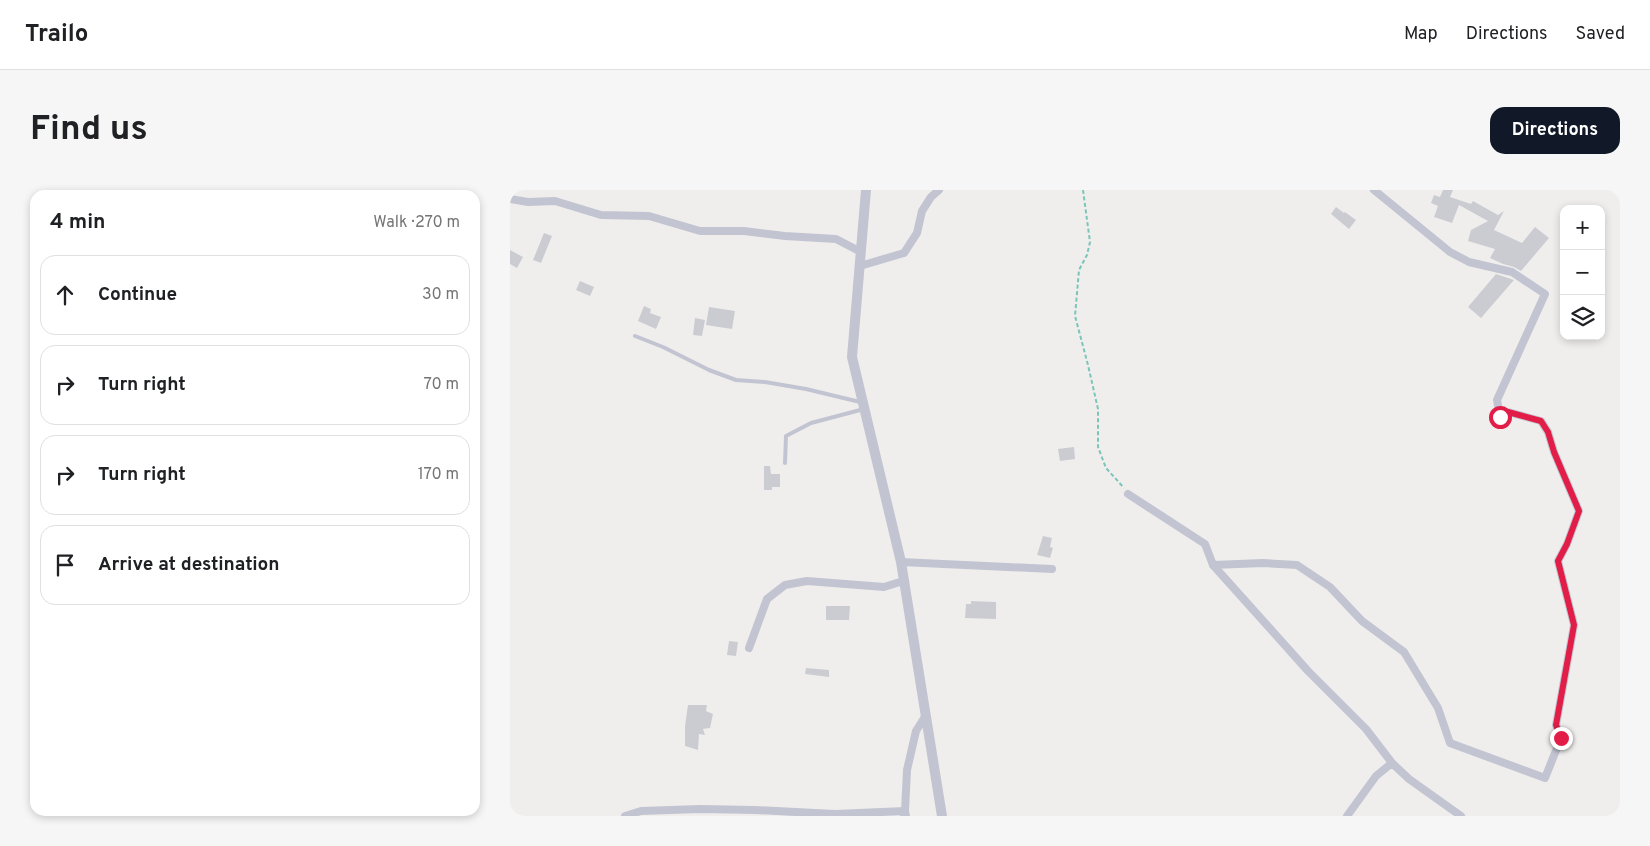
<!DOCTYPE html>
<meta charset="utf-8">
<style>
:root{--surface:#fff;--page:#f6f6f6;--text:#202124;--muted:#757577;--line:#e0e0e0;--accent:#111827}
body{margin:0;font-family:Overpass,sans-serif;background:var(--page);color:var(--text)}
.controls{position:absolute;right:15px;top:15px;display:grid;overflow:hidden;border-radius:10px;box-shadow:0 2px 8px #0003}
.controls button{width:45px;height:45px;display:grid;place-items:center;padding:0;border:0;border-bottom:1px solid var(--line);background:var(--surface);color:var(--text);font:25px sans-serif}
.stop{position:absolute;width:15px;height:15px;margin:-11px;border:4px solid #e11d48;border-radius:50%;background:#fff}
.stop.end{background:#e11d48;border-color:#fff;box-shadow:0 1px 5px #0008}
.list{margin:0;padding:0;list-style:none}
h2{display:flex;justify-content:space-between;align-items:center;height:65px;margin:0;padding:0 20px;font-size:21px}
h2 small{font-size:16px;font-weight:400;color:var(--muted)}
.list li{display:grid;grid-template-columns:32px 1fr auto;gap:15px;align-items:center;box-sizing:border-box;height:80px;margin:0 10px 10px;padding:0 10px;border:1px solid var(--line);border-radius:15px}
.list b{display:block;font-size:19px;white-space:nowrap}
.list em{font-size:16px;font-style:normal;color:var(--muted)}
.icon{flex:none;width:28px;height:28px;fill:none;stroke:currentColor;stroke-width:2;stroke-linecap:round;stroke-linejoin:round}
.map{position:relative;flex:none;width:1110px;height:626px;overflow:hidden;border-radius:15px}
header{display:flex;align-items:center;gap:30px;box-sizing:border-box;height:70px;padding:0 25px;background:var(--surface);border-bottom:1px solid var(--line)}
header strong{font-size:24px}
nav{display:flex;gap:28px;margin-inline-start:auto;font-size:18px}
.intro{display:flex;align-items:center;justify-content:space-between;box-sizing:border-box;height:120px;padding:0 30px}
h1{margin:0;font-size:35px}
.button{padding:12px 22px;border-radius:15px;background:var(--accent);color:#fff;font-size:18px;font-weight:700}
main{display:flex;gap:30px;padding:0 30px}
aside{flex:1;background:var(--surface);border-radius:15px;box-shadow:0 2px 8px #0003}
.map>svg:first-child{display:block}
.building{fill:#cbccd2}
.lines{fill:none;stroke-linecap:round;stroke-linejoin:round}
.path{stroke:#7ac5b9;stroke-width:2;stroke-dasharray:4 2.5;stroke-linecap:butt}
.service{stroke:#c2c5d1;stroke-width:4}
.minor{stroke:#c2c5d1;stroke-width:8}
.tertiary{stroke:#c2c5d1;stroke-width:10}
.route{stroke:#e11d48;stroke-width:6}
</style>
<header>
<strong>Trailo</strong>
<nav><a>Map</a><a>Directions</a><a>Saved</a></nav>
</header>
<div class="intro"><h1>Find us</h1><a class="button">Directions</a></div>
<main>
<aside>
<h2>4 min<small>Walk · 270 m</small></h2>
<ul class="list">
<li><svg class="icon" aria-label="ahead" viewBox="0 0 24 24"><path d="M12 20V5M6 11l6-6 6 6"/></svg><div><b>Continue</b></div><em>30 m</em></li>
<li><svg class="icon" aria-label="right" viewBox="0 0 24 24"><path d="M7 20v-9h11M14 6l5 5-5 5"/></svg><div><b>Turn right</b></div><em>70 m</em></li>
<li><svg class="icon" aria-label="right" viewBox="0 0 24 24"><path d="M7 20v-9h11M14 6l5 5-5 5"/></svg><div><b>Turn right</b></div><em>170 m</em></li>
<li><svg class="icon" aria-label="arrive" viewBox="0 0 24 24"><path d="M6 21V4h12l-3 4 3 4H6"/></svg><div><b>Arrive at destination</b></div></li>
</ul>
</aside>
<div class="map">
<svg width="1110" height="626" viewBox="0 0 1110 626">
<rect width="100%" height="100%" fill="#f0eeed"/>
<path class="building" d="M933,0H943L940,7L961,14L963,11L988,25L994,21L984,40L1012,53L1025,37L1039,48L1011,81L1004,77L993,74L980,68L985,59L958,51L961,40L978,31L949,15L942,33L924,27L928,16L921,13L924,5L930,7Z
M826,17L834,23L835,22L846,30L839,39L821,24Z
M34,43L42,46L31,73L23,70Z
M0,60L13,67L7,78L0,74Z
M986,84L1004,90L971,128L958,117Z
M70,91L84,97L80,106L66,100Z
M134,116L141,119L140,123L151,127L146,139L128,131Z
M199,117L225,121L222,139L196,135Z
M185,128L195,130L192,146L183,145Z
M564,257L565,269L550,271L548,259Z
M254,276H260L261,284H270V297H262V300H254Z
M533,346L542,348L540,357L543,358L540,368L527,365Z
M461,411L486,412V429L455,428L456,414H461Z
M316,416H340L339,430H316Z
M219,451L228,452L226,466L217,465Z
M296,478L319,480V487L295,484Z
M178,515H197L196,521L203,524L200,538L193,539L195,545L189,544L188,560L175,556V536Z"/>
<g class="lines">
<path class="path" d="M573,0L580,52L577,65L569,80L565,126L578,175L588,219V257L596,278L614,298"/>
<path class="service" d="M125,146L153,157L199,180L226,190L255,192L296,199L350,212
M275,273L276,246L301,233L354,219"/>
<path class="minor" d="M0,9L18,12L45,11L91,25L139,26L190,41H234L275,46L326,49L351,62
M350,76L394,63L407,43L412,21L421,7L429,0
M618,304L695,354L703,375L798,481L856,539L882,573L899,589L951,626
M391,372L542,379
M703,375L753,373L787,375L820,397L852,431L894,462L928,518L940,553L1035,588L1051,548L1046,535L1064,435L1048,371L1057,354L1069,321L1044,262L1038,242L1031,231L998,222L990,227L987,210L1035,104L1002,82L959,72L940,62L864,0
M239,458L257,409L275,395L297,391L374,397L393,391
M393,623L395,621L397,580L406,541L416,525
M115,626L131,621L190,619L245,620L325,624L395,621L396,626
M837,626L866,586L882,573"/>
<path class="tertiary" d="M356,0L342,167L391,372L432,626"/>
</g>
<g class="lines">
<path class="route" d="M990,227L998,222L1031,231L1038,242L1044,262L1069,321L1057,354L1048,371L1064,435L1046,535L1051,548"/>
</g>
</svg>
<div class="controls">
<button>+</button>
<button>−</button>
<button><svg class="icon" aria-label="layers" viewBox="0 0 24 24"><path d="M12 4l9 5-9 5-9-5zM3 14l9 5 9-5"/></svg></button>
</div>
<div class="stop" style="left:990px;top:227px"></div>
<div class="stop end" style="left:1051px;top:548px"></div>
</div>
</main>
